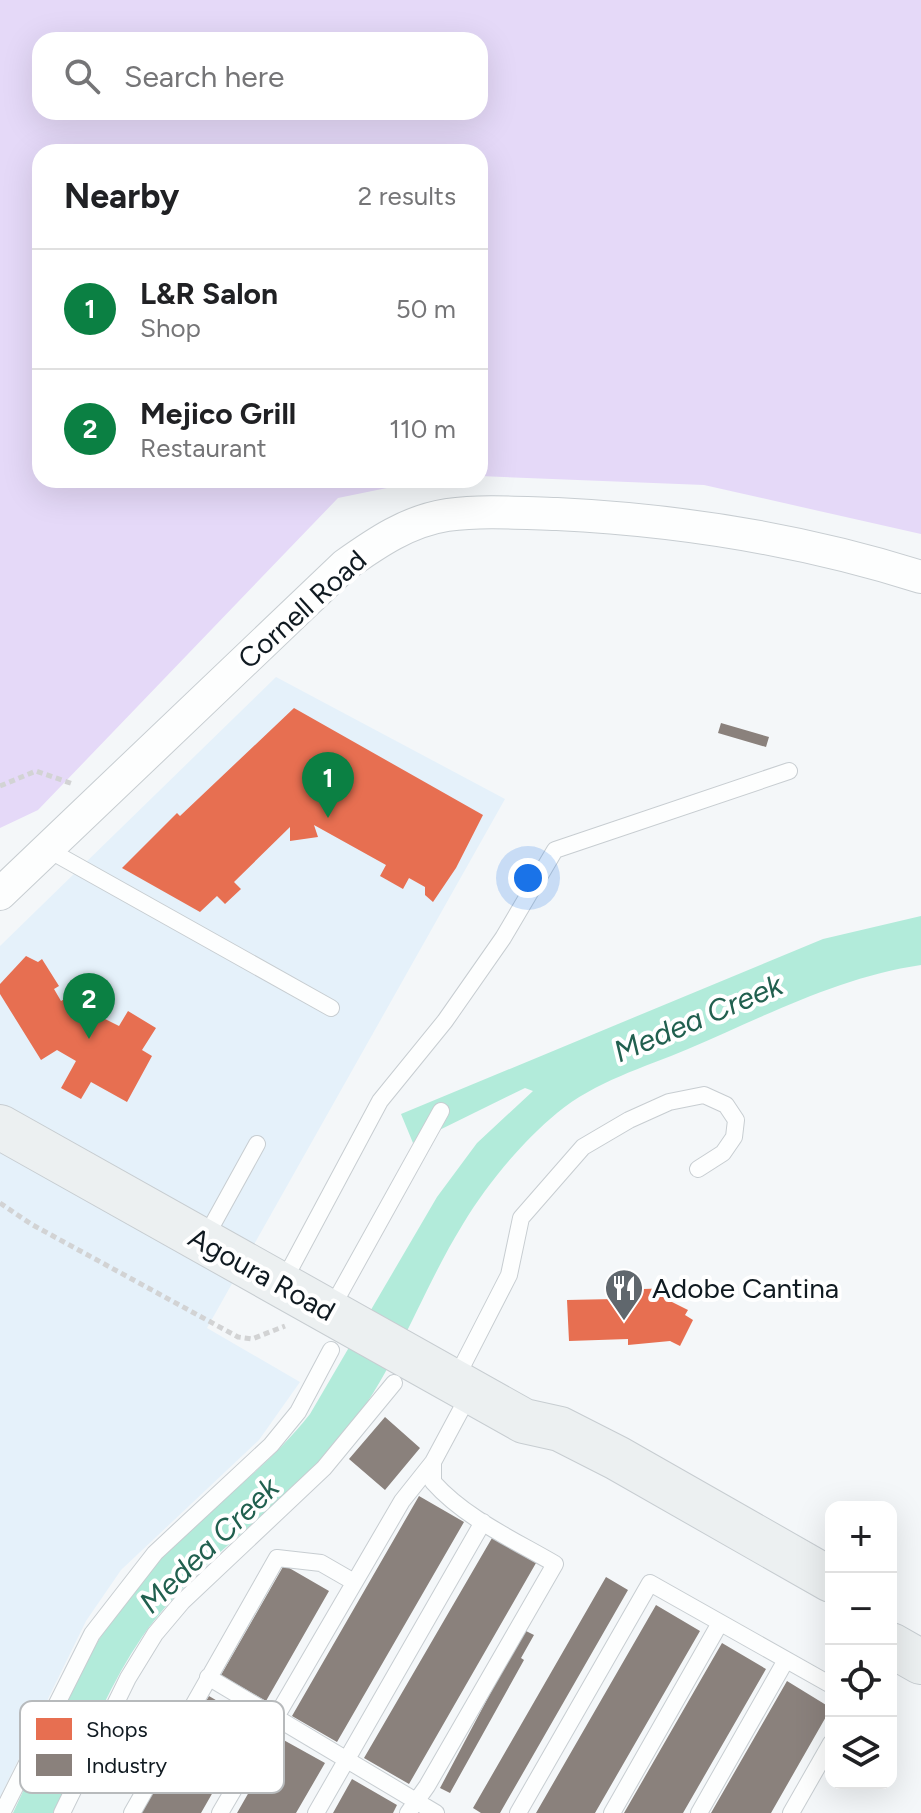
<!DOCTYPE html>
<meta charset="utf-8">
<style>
:root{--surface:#fff;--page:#f6f6f6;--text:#202124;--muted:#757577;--line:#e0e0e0;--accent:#0b8043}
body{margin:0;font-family:Figtree,sans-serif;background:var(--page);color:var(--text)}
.controls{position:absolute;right:24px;bottom:24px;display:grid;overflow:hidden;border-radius:16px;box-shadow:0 8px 32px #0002}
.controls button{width:72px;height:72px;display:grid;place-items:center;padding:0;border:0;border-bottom:2px solid var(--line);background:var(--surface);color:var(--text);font:40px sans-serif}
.you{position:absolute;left:528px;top:878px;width:28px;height:28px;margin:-20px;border:6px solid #fff;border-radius:50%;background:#1a73e8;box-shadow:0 0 0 12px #1a73e833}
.badge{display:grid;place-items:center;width:52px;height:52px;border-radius:50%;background:var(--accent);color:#fff;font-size:26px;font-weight:700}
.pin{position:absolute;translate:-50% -66px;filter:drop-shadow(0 2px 4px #0008)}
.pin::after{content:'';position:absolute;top:42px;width:28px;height:24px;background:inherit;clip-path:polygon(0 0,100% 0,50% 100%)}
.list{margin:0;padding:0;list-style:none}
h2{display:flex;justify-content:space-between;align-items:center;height:104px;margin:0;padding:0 32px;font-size:34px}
h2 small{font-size:26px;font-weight:400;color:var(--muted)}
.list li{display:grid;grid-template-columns:52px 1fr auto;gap:24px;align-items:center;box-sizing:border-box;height:120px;padding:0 32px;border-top:2px solid var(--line)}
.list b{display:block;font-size:30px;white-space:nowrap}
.list p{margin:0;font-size:26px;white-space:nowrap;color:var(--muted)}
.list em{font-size:26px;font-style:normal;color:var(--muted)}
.icon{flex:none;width:44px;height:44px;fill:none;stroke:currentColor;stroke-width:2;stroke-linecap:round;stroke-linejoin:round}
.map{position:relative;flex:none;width:921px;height:1813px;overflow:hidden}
.search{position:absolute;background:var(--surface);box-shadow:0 8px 32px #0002;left:32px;top:32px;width:456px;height:88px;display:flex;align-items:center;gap:20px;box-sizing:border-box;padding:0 28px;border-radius:24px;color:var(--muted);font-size:30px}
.panel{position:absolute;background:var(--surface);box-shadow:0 8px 32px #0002;left:32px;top:144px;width:456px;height:344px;border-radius:24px}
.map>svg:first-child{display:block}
.built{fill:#e5f1fa}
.green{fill:#e5d9f8;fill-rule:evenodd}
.water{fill:#b2ebda}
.shops{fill:#e76f51}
.industry{fill:#8a817c}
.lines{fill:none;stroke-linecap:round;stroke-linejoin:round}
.lane-casing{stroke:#c7cdd1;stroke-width:18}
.street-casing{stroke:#c7cdd1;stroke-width:34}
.secondary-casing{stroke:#c7cdd1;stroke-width:46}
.path{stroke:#d2d3d4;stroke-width:5;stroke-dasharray:6 4;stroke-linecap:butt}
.lane{stroke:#fdfefe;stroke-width:16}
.street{stroke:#fdfefe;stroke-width:32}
.secondary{stroke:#ecf0f1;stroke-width:44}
.labels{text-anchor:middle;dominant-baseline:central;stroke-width:8;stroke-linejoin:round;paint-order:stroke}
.street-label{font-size:28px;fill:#101a21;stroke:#fff}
.poi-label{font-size:28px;fill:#101a21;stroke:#fff;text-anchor:start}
.water-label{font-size:30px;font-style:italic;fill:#21604f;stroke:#fff}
.key{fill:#fff;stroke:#b7babc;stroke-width:2}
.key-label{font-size:22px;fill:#101a21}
</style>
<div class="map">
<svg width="921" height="1813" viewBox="0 0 921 1813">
<rect width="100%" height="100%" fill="#f4f7f9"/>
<path class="built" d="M276,677L505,799L207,1328L300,1382L259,1440L121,1570L86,1621L0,1797V946Z"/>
<path class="green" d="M0,0H921V534L704,485L480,476V152H40V480H426L338,498L38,810L0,828ZM40,40H480V112H40Z"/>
<path class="water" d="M921,916V965C839,977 763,1017 688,1049C643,1068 596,1081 557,1113C521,1143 487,1184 463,1224C422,1290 396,1369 348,1429C287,1506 198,1557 142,1637C105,1691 82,1755 53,1813H13C54,1726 89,1635 156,1564C205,1511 265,1471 310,1414L437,1197L477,1143L533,1091L525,1088L413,1143L401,1114L823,939Z"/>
<path class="shops" d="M294,708L483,815L456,868L433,902L425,895V887L409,878L403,889L380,876L386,865L314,825L318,837L290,841V827L234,882L241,889L225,904L217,896L200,912L122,868L177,813L180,816Z
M26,956L38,962L42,959L59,986L54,989L61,1001L73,994L86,1017L95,1008L105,1014L103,1018L119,1026L128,1011L156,1028L142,1050L152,1056L127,1102L91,1082L81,1099L61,1088L76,1061L57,1050L41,1060L0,994V984Z
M672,1288V1302L688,1310L685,1315L693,1320L680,1346L670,1341L628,1345V1339L569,1341L567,1300L615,1299V1290Z"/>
<path class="industry" d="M721,723L769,737L766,747L718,733Z
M385,1417L420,1448L385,1490L349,1459Z
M419,1496L464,1522L337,1742L292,1716Z
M492,1538L536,1563L409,1784L364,1758Z
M284,1565L329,1591L266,1701L221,1675Z
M606,1577L628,1590L500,1813H481L473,1808Z
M656,1605L700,1631L595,1813H536Z
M524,1630L534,1635L521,1658L524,1660L450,1793L440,1788Z
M722,1643L766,1669L683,1813H624Z
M787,1681L831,1708L771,1813H711Z
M209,1696L253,1722L201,1813H141Z
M280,1738L325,1763L296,1813H237Z
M352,1779L397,1805L393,1813H333Z"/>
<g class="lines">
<g class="lane-casing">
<path id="lane" d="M47,849L331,1008
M204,1240L257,1144
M282,1284L380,1101L445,1021L503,938L555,850L789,771
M331,1309L441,1111
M454,1382L509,1275L521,1218L583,1147L629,1120L669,1102L704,1095L726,1105L736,1120L734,1137L723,1153L698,1169
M208,1677L436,1813
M2,1813L92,1634L155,1553L271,1445L298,1412L331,1350
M62,1813L128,1678L155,1634L182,1602L324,1468L394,1383
M132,1813L277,1558L321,1563L354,1582
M220,1813L402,1501L433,1462
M316,1813L483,1522
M408,1813L427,1786L555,1564C514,1540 465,1518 433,1482V1462L470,1393
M518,1813L650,1583L831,1685
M612,1813L720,1623
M699,1813L786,1660
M791,1813L831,1743"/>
</g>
<g class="street-casing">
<path id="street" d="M0,894L345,565C376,543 408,521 447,515C484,510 520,513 557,514C679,520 804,540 921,577"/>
</g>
<g class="secondary-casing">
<path id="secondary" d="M0,1127L524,1421L560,1429L617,1458L831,1580
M891,1645L921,1662"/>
</g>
<path class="path" d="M0,786L36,771L73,784
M0,1203L31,1224L238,1337L252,1339L285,1326"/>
<use href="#lane" class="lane"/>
<use href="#street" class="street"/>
<use href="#secondary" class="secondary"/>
</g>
<defs>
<g id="restaurant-pin" transform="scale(2)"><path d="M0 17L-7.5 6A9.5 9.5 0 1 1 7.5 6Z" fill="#60676d" stroke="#fff"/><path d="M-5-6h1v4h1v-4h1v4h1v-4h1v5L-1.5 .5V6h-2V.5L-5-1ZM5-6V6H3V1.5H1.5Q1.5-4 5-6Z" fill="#fff"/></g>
</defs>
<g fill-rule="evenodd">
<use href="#restaurant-pin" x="624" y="1288"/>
</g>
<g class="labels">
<g class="street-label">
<text transform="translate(302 609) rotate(-42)">Cornell Road</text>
<text transform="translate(262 1274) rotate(29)">Agoura Road</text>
</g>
<g class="poi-label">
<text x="652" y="1288">Adobe Cantina</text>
</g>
<g class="water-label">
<text transform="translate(698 1018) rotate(-23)">Medea Creek</text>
<text transform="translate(209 1545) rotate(-44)">Medea Creek</text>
</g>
</g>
<rect x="20" y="1701" width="264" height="92" rx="12" class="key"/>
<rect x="36" y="1718" width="36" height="22" fill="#e76f51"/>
<rect x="36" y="1754" width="36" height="22" fill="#8a817c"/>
<g class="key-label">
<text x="86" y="1737">Shops</text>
<text x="86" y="1773">Industry</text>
</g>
</svg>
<div class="controls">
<button>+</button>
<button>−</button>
<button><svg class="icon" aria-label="locate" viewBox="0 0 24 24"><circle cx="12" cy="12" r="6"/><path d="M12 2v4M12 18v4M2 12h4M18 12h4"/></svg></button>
<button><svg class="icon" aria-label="layers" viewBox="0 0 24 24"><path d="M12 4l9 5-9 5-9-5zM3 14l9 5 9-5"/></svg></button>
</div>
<div class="you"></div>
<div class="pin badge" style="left:328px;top:818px">1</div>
<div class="pin badge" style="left:89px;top:1039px">2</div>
<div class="search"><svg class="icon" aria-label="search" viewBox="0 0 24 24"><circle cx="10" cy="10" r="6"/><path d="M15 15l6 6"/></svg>Search here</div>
<section class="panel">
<h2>Nearby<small>2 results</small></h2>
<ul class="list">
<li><span class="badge">1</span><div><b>L&amp;R Salon</b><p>Shop</p></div><em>50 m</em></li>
<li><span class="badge">2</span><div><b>Mejico Grill</b><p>Restaurant</p></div><em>110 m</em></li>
</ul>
</section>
</div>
